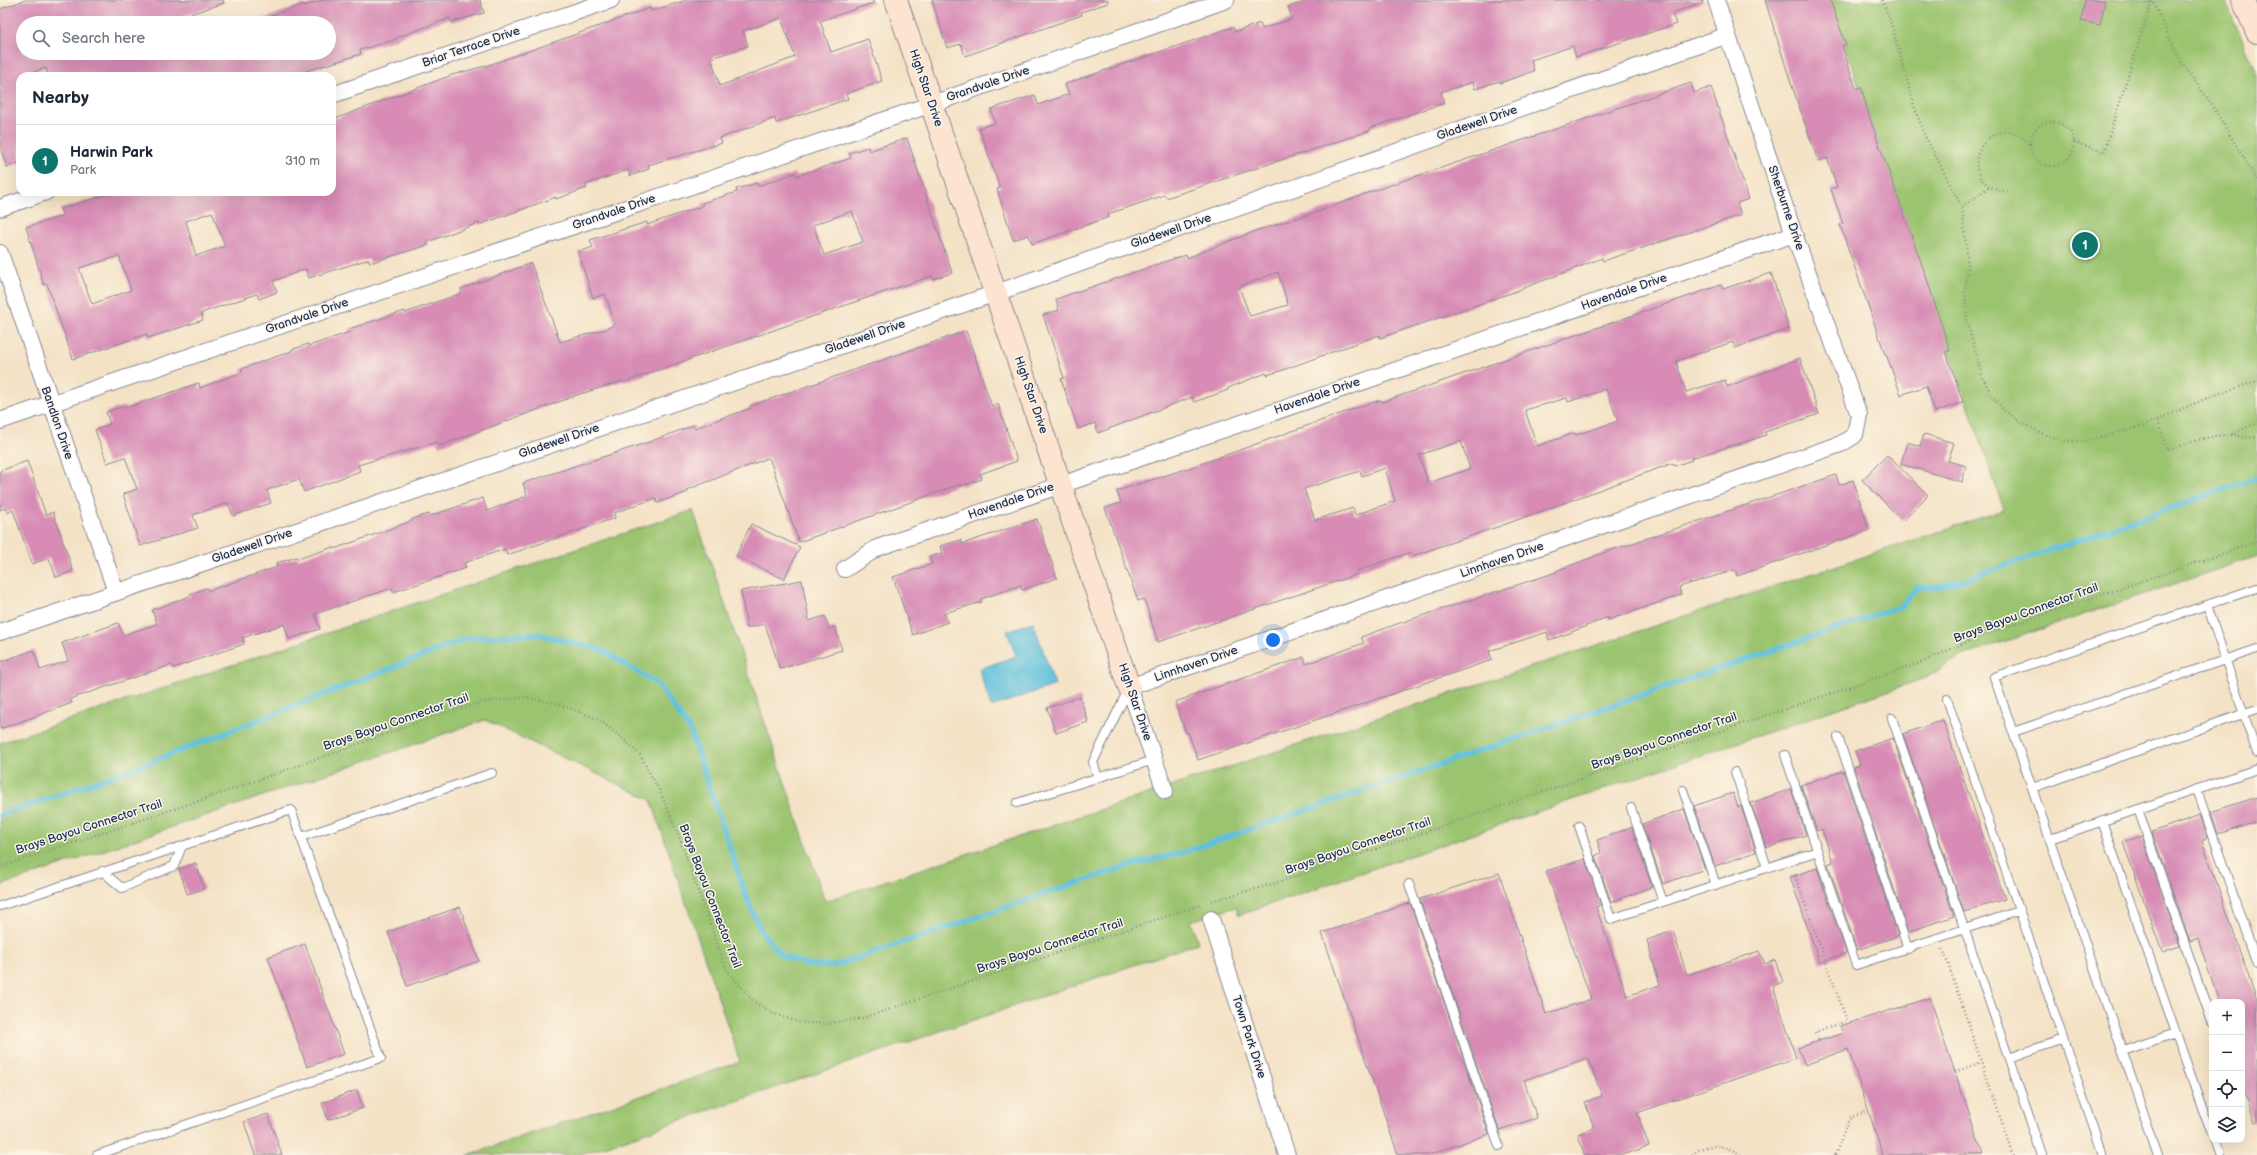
<!DOCTYPE html>
<meta charset="utf-8">
<style>
:root{--surface:#fff;--page:#f6f6f7;--text:#1f2937;--muted:#747a83;--line:#e0e1e3;--accent:#0f766e}
body{margin:0;font-family:"Balsamiq Sans",sans-serif;background:var(--page);color:var(--text)}
.controls{position:absolute;right:12px;bottom:12px;display:grid;overflow:hidden;border-radius:8px;box-shadow:0 4px 16px #0002}
.controls button{width:36px;height:36px;display:grid;place-items:center;padding:0;border:0;border-bottom:1px solid var(--line);background:var(--surface);color:var(--text);font:20px sans-serif}
.you{position:absolute;left:1273px;top:640px;width:14px;height:14px;margin:-10px;border:3px solid #fff;border-radius:50%;background:#1a73e8;box-shadow:0 0 0 6px #1a73e833}
.badge{display:grid;place-items:center;width:26px;height:26px;border-radius:50%;background:var(--accent);color:#fff;font-size:13px;font-weight:700}
.pin{position:absolute;translate:-50% -50%;border:2px solid #fff;box-shadow:0 1px 4px #0006}
.list{margin:0;padding:0;list-style:none}
h2{display:flex;justify-content:space-between;align-items:center;height:52px;margin:0;padding:0 16px;font-size:17px}
h2 small{font-size:13px;font-weight:400;color:var(--muted)}
.list li{display:grid;grid-template-columns:26px 1fr auto;gap:12px;align-items:center;box-sizing:border-box;height:72px;padding:0 16px;border-top:1px solid var(--line)}
.list b{display:block;font-size:15px;white-space:nowrap}
.list p{margin:0;font-size:13px;white-space:nowrap;color:var(--muted)}
.list em{font-size:13px;font-style:normal;color:var(--muted)}
.icon{flex:none;width:22px;height:22px;fill:none;stroke:currentColor;stroke-width:2;stroke-linecap:round;stroke-linejoin:round}
.map{position:relative;flex:none;width:2257px;height:1155px;overflow:hidden}
.search{position:absolute;background:var(--surface);box-shadow:0 4px 16px #0002;left:16px;top:16px;width:320px;height:44px;display:flex;align-items:center;gap:10px;box-sizing:border-box;padding:0 14px;border-radius:22px;color:var(--muted);font-size:15px}
.panel{position:absolute;background:var(--surface);box-shadow:0 4px 16px #0002;left:16px;top:72px;width:320px;height:124px;border-radius:12px}
.map>svg:first-child{display:block}
.green{fill:#9bc46f;stroke:#5b7a66}
.water{fill:#5fc1dd;stroke:#3d789e}
.lines{fill:none;stroke-linecap:round;stroke-linejoin:round}
.stream{stroke:#5fc1dd;stroke-width:5.5}
.building{fill:#d78bb5;fill-rule:evenodd}
.lane-casing{stroke:#888892;stroke-width:10}
.street-casing{stroke:#888892;stroke-width:18}
.secondary-casing{stroke:#888892;stroke-width:24}
.path{stroke:#888892;stroke-width:2.5;stroke-dasharray:1 3;stroke-linecap:butt}
.lane{stroke:#fff;stroke-width:8}
.street{stroke:#fff;stroke-width:16}
.secondary{stroke:#fde4d0;stroke-width:22}
.labels{text-anchor:middle;dominant-baseline:central;stroke-width:3;stroke-linejoin:round;paint-order:stroke}
.street-label{font-size:12px;fill:#1b2f5e;stroke:#fcf5e5}
</style>
<div class="map">
<svg width="2257" height="1155" viewBox="0 0 2257 1155">
<rect width="100%" height="100%" fill="#fcf5e5"/>
<filter id="ink" filterUnits="userSpaceOnUse"><feTurbulence type="fractalNoise" baseFrequency=".025" numOctaves="2"/><feDisplacementMap in="SourceGraphic" scale="8" xChannelSelector="R" yChannelSelector="G"/><feConvolveMatrix kernelMatrix="1 2 1 2 8 2 1 2 1" color-interpolation-filters="sRGB"/></filter>
<filter id="wash" filterUnits="userSpaceOnUse"><feTurbulence type="fractalNoise" baseFrequency=".012" numOctaves="4" result="noise"/><feDisplacementMap in="SourceGraphic" scale="16" xChannelSelector="R" yChannelSelector="G"/><feGaussianBlur stdDeviation="0.9" result="paint"/><feColorMatrix in="noise" values="0 0 0 0 0 0 0 0 0 0 0 0 0 0 0 0 0 1.4 0 .05"/><feComposite in="paint" operator="in"/></filter>
<g filter="url(#wash)">
<rect width="100%" height="100%" fill="#f4e2c6"/>
<path class="green" d="M1829,0H2225L2257,73V556L1959,657L1928,677L1239,915L1236,907L1191,921L1198,943L579,1155H468L740,1062L651,800L485,720L0,886V743L693,510L825,901L2004,510Z"/>
<path class="water" d="M1033,622L1055,685L991,707L979,669L1016,656L1007,631Z"/>
<g class="lines">
<path class="stream" d="M0,815L133,769L468,638L538,634L602,650L657,684L690,730L747,899L761,931L781,955L806,965L834,966L1127,866L1181,853L1902,606L1917,587H1937L1960,581L2257,478"/>
</g>
<g id="blocks">
<path class="building" d="M25,0H223L224,3L162,23H23V53H329V23H257V21L304,4V6L323,0H480L484,13L451,22L450,18L396,38L397,39L360,50L361,54L290,76H48L46,68L20,76V163L7,167L0,147V9Z
M687,0H873V3L820,21L831,52L868,39L882,81L846,94L848,99L776,123L775,118L720,138L722,143L648,165L649,169L630,176L628,170L585,185L587,188L556,199V197L479,225V223L427,242L428,245L370,263L369,259L309,278L306,269L273,281L277,292L259,299L257,294L201,313L203,320L148,338L147,334L73,359L47,284L44,285L26,227L63,216L60,209L116,192H332V120L452,75L489,65L650,8L651,11ZM781,18L795,57L720,86L711,58L748,46L743,31ZM212,212L225,246L196,256L186,221ZM119,256L131,290L92,304L79,268Z
M932,0H1108V3L1081,12L1082,15L965,56L961,44L947,48Z
M1312,0H1703V2L1672,13L1676,24L1576,57L1573,46L1531,60L1534,71L1500,83L1499,81L1475,89L1473,82L1441,92L1444,103L1370,128L1371,130L1354,136L1166,198L1165,195L1108,214L1109,217L1032,244L1029,235L1013,240L997,189L1000,188L979,128L995,123L991,109L1035,95L1038,105L1069,94L1065,84L1233,27L1235,32L1260,23L1262,29L1292,19L1288,7Z
M1765,0H1830L1846,45L1842,46L1856,89L1861,87L1870,119L1926,276L1950,351L1946,352L1963,402L1935,412L1926,386L1901,395L1886,354H1885L1840,225L1843,224L1831,189L1837,187L1827,158L1818,161L1792,86Z
M2085,0H2105L2100,25L2081,21Z
M1691,83L1694,93L1711,87L1749,199L1737,203L1741,215L1603,261L1602,258L1511,293L1380,338L1379,335L1280,371L1267,375L1266,373L1228,388V390L1194,402L1192,397L1098,433L1095,423L1078,429L1061,379L1064,378L1043,315L1059,310L1056,299L1167,261L1186,255L1187,258L1258,230L1317,212L1373,191ZM1278,272L1288,305L1250,316L1239,287Z
M907,138L952,273L933,279L932,276L846,305L624,382L623,381L580,394L439,446L437,442L358,465L360,471L304,492L299,479L267,490L271,503L233,516L228,503L193,515L198,528L140,546L123,494L137,489L125,457L107,463L95,430L110,424L106,412L125,406V408L199,383L200,388L242,372L241,369L292,351L291,350L308,344L309,346L350,332L349,329L370,322L405,311V313L462,293L461,289L531,263L560,342L606,329L615,324L605,294L593,298L578,252L593,247L590,240L647,222V225L702,206V203L737,192L736,189L757,183L758,186L795,173L796,176L851,158L849,153L868,147L869,151ZM852,211L863,242L824,255L813,225Z
M1771,273L1789,329L1735,348L1733,342L1676,361L1686,392L1725,380L1727,387L1800,358L1819,414L1765,432L1766,435L1748,441L1691,458L1692,460L1674,466L1673,463L1506,524L1412,556L1411,552L1357,571L1358,574L1158,642L1144,599L1138,601L1105,508L1121,503L1117,491L1195,466L1362,406L1381,400L1382,402L1721,285L1723,289ZM1606,389L1618,421L1576,435L1575,433L1537,446L1525,410L1567,398L1568,402ZM1461,441L1470,469L1428,483L1419,455ZM1385,468L1395,501L1355,515L1353,508L1315,520L1304,489L1360,471L1362,476Z
M966,331L992,407L998,404L1017,461L980,474L982,479L961,486V484L799,542L770,460L768,458L687,490L688,492L657,503L656,498L614,513L615,518L507,555L505,549L464,563L466,568L430,580L393,592L392,588L315,614L320,629L289,639L284,624L242,638L244,644L173,668L171,665L70,699L72,703L0,729V662L34,650L40,670L68,661L62,643L118,623L123,635L157,624L152,610L190,596V594L207,588L208,591L277,567L276,563L297,557L298,559L333,547L334,549L412,521V519L429,514L430,516L483,498L487,511L527,496L523,483L649,442L694,425L695,428L751,408L750,406Z
M1924,434L1954,443L1948,461L1966,466L1962,482L1901,464L1907,442L1920,446Z
M1887,455L1928,495L1903,521L1862,480Z
M27,461L46,515L53,512L73,571L56,577L49,558L32,564L13,510L7,513L5,508L0,510V471Z
M1836,475L1839,485L1853,480L1869,530L1737,576L1735,570L1679,587L1681,595L1608,620V617L1567,634L1549,640L1547,632L1489,651L1492,660L1198,760L1188,732L1186,733L1175,702L1304,657L1306,664L1364,643L1361,637L1397,624L1557,572L1556,571L1606,552Z
M1037,519L1057,578L1022,590L1021,585L981,599L982,602L944,613L948,622L913,635L893,577L932,564L929,557L942,553L940,546L961,540L962,544Z
M751,524L800,547L784,579L736,556Z
M802,580L809,621L825,616L829,629L835,627L842,650L780,669L765,624L747,628L741,591Z
M1080,697L1088,722L1056,733L1047,708Z
M1943,720L2005,899L1964,912L1903,734Z
M1893,738L1954,916L1908,932L1854,767L1860,765L1855,751Z
M1843,771L1898,936L1857,950L1828,864L1833,862L1822,829L1817,831L1801,785Z
M1791,789L1806,835L1766,848L1751,803Z
M1733,793L1738,807L1741,806L1756,852L1715,866L1694,806Z
M2257,797V822L2218,834L2211,812Z
M1684,809L1705,869L1663,884L1642,824Z
M2200,815L2208,838L2202,840L2257,1001V1122L2254,1123L2242,1086V1002H2219L2198,939L2190,942L2152,832Z
M1632,827L1652,887L1611,902L1595,856L1601,853L1597,840Z
M2142,836L2180,946L2162,952L2123,842Z
M1585,859L1601,905L1596,907L1627,996L1660,985L1647,940L1673,931L1687,975L1759,951L1765,964L1775,960L1783,982L1773,986L1796,1058L1637,1113L1649,1146L1623,1155H1584L1578,1134L1594,1128L1585,1102L1602,1096L1588,1058L1524,1080L1537,1118L1499,1130L1420,899L1499,873L1546,1014L1591,999L1546,871Z
M196,863L204,889L187,894L179,869Z
M1817,868L1846,953L1820,963L1790,877Z
M1410,903L1489,1134L1428,1155H1398L1322,933Z
M460,907L479,961L407,986L388,932Z
M305,944L344,1054L307,1067L268,957Z
M1930,998L1955,1072L1983,1155H1883L1848,1049L1805,1065L1798,1048L1843,1033L1840,1026Z
M357,1090L363,1108L328,1120L322,1103Z
M268,1114L282,1155H255L244,1122Z"/>
</g>
</g>
<g filter="url(#ink)">
<use href="#blocks" fill-opacity="0" stroke="#888892" stroke-width="1"/>
<g class="lines">
<g class="lane-casing">
<path id="lane" d="M2207,605L2257,753
M1947,699L2103,1155
M1892,718L2042,1155
M2013,732L2257,649
M1838,737L1908,949
M1785,755L1856,965L2019,911
M1735,772L1767,867
M1098,778L1093,762L1129,688
M2032,788L2257,709
M2197,789L2257,964
M1683,790L1716,885
M1017,803L1154,760
M1631,808L1663,902
M2138,809L2212,1022
M2102,821L2212,1136
M1579,826L1611,919L1818,851
M301,837L492,773
M2050,839L2257,769
M1409,884L1499,1146
M0,906L182,846
M2123,1051L2176,1033
M2009,1058L2063,1039
M2214,1140L2219,1155
M97,1155L381,1058L291,810L182,846L174,866L122,888L102,871
M2158,1155L1994,677L2257,588"/>
</g>
<g class="street-casing">
<path id="street" d="M332,95L611,0
M0,208L46,192
M0,253L116,592
M0,421L932,104L1226,0
M845,569L877,548L1794,234
M0,632L996,293L1728,35
M1165,791L1129,687L1841,444L1855,435L1859,415L1794,234L1716,0
M1211,919L1287,1155"/>
</g>
<g class="secondary-casing">
<path id="secondary" d="M896,0L1129,687
M2243,0L2257,32"/>
</g>
<path class="path" d="M1882,0L1890,20L1917,115L1926,138L1962,207L1968,264L1965,291L1967,321L1982,376L1992,396L2004,410L2017,420L2043,434L2065,441H2086L2143,426L2207,398L2257,381
M2152,0L2180,60L2210,102L2257,180
M2030 144a22 22 0 1 1 44 0a22 22 0 1 1-44 0Z
M2074,142L2104,152L2152,1
M2008,192C1946,185 1988,102 2029,143
M1962,207L1989,187
M2158,421L2167,450C2186,445 2209,434 2230,435C2242,435 2242,439 2257,437
M2232,434L2257,423
M0,867L219,794L442,714L483,702L526,697L559,704L598,719L620,736L640,755L660,792L678,834L726,969L753,1001L774,1014L798,1022L825,1024L863,1018L1200,905
M1794,872L1847,1021L1815,1032L1819,1041
M1212,901L1276,883L1920,663L1980,636L2257,542
M1943,949L2013,1155
M1955,1072L1981,1062
M1692,1155C1706,1141 1726,1145 1741,1155
M1835,1155L1849,1118L1868,1111"/>
<use href="#lane" class="lane"/>
<use href="#street" class="street"/>
<use href="#secondary" class="secondary"/>
</g>
</g>
<g class="labels">
<g class="street-label">
<text transform="translate(471 47) rotate(-19)">Briar Terrace Drive</text>
<text transform="translate(988 84) rotate(-19)">Grandvale Drive</text>
<text transform="translate(926 88) rotate(71)">High Star Drive</text>
<text transform="translate(1477 123) rotate(-19)">Gladewell Drive</text>
<text transform="translate(1786 208) rotate(71)">Sherburne Drive</text>
<text transform="translate(614 212) rotate(-19)">Grandvale Drive</text>
<text transform="translate(1171 231) rotate(-19)">Gladewell Drive</text>
<text transform="translate(1624 292) rotate(-19)">Havendale Drive</text>
<text transform="translate(307 316) rotate(-19)">Grandvale Drive</text>
<text transform="translate(865 337) rotate(-19)">Gladewell Drive</text>
<text transform="translate(1031 395) rotate(71)">High Star Drive</text>
<text transform="translate(1317 396) rotate(-19)">Havendale Drive</text>
<text transform="translate(57 423) rotate(71)">Bandlon Drive</text>
<text transform="translate(559 441) rotate(-19)">Gladewell Drive</text>
<text transform="translate(1011 501) rotate(-19)">Havendale Drive</text>
<text transform="translate(252 546) rotate(-19)">Gladewell Drive</text>
<text transform="translate(1502 560) rotate(-19)">Linnhaven Drive</text>
<text transform="translate(2026 613) rotate(-20)">Brays Bayou Connector Trail</text>
<text transform="translate(1196 664) rotate(-19)">Linnhaven Drive</text>
<text transform="translate(1135 702) rotate(71)">High Star Drive</text>
<text transform="translate(396 722) rotate(-19)">Brays Bayou Connector Trail</text>
<text transform="translate(1664 741) rotate(-19)">Brays Bayou Connector Trail</text>
<text transform="translate(89 827) rotate(-18)">Brays Bayou Connector Trail</text>
<text transform="translate(1358 846) rotate(-19)">Brays Bayou Connector Trail</text>
<text transform="translate(710 896) rotate(69)">Brays Bayou Connector Trail</text>
<text transform="translate(1050 946) rotate(-18)">Brays Bayou Connector Trail</text>
<text transform="translate(1249 1037) rotate(72)">Town Park Drive</text>
</g>
</g>
</svg>
<div class="controls">
<button>+</button>
<button>−</button>
<button><svg class="icon" aria-label="locate" viewBox="0 0 24 24"><circle cx="12" cy="12" r="6"/><path d="M12 2v4M12 18v4M2 12h4M18 12h4"/></svg></button>
<button><svg class="icon" aria-label="layers" viewBox="0 0 24 24"><path d="M12 4l9 5-9 5-9-5zM3 14l9 5 9-5"/></svg></button>
</div>
<div class="you"></div>
<div class="pin badge" style="left:2085px;top:245px">1</div>
<div class="search"><svg class="icon" aria-label="search" viewBox="0 0 24 24"><circle cx="10" cy="10" r="6"/><path d="M15 15l6 6"/></svg>Search here</div>
<section class="panel">
<h2>Nearby<small></small></h2>
<ul class="list">
<li><span class="badge">1</span><div><b>Harwin Park</b><p>Park</p></div><em>310 m</em></li>
</ul>
</section>
</div>
